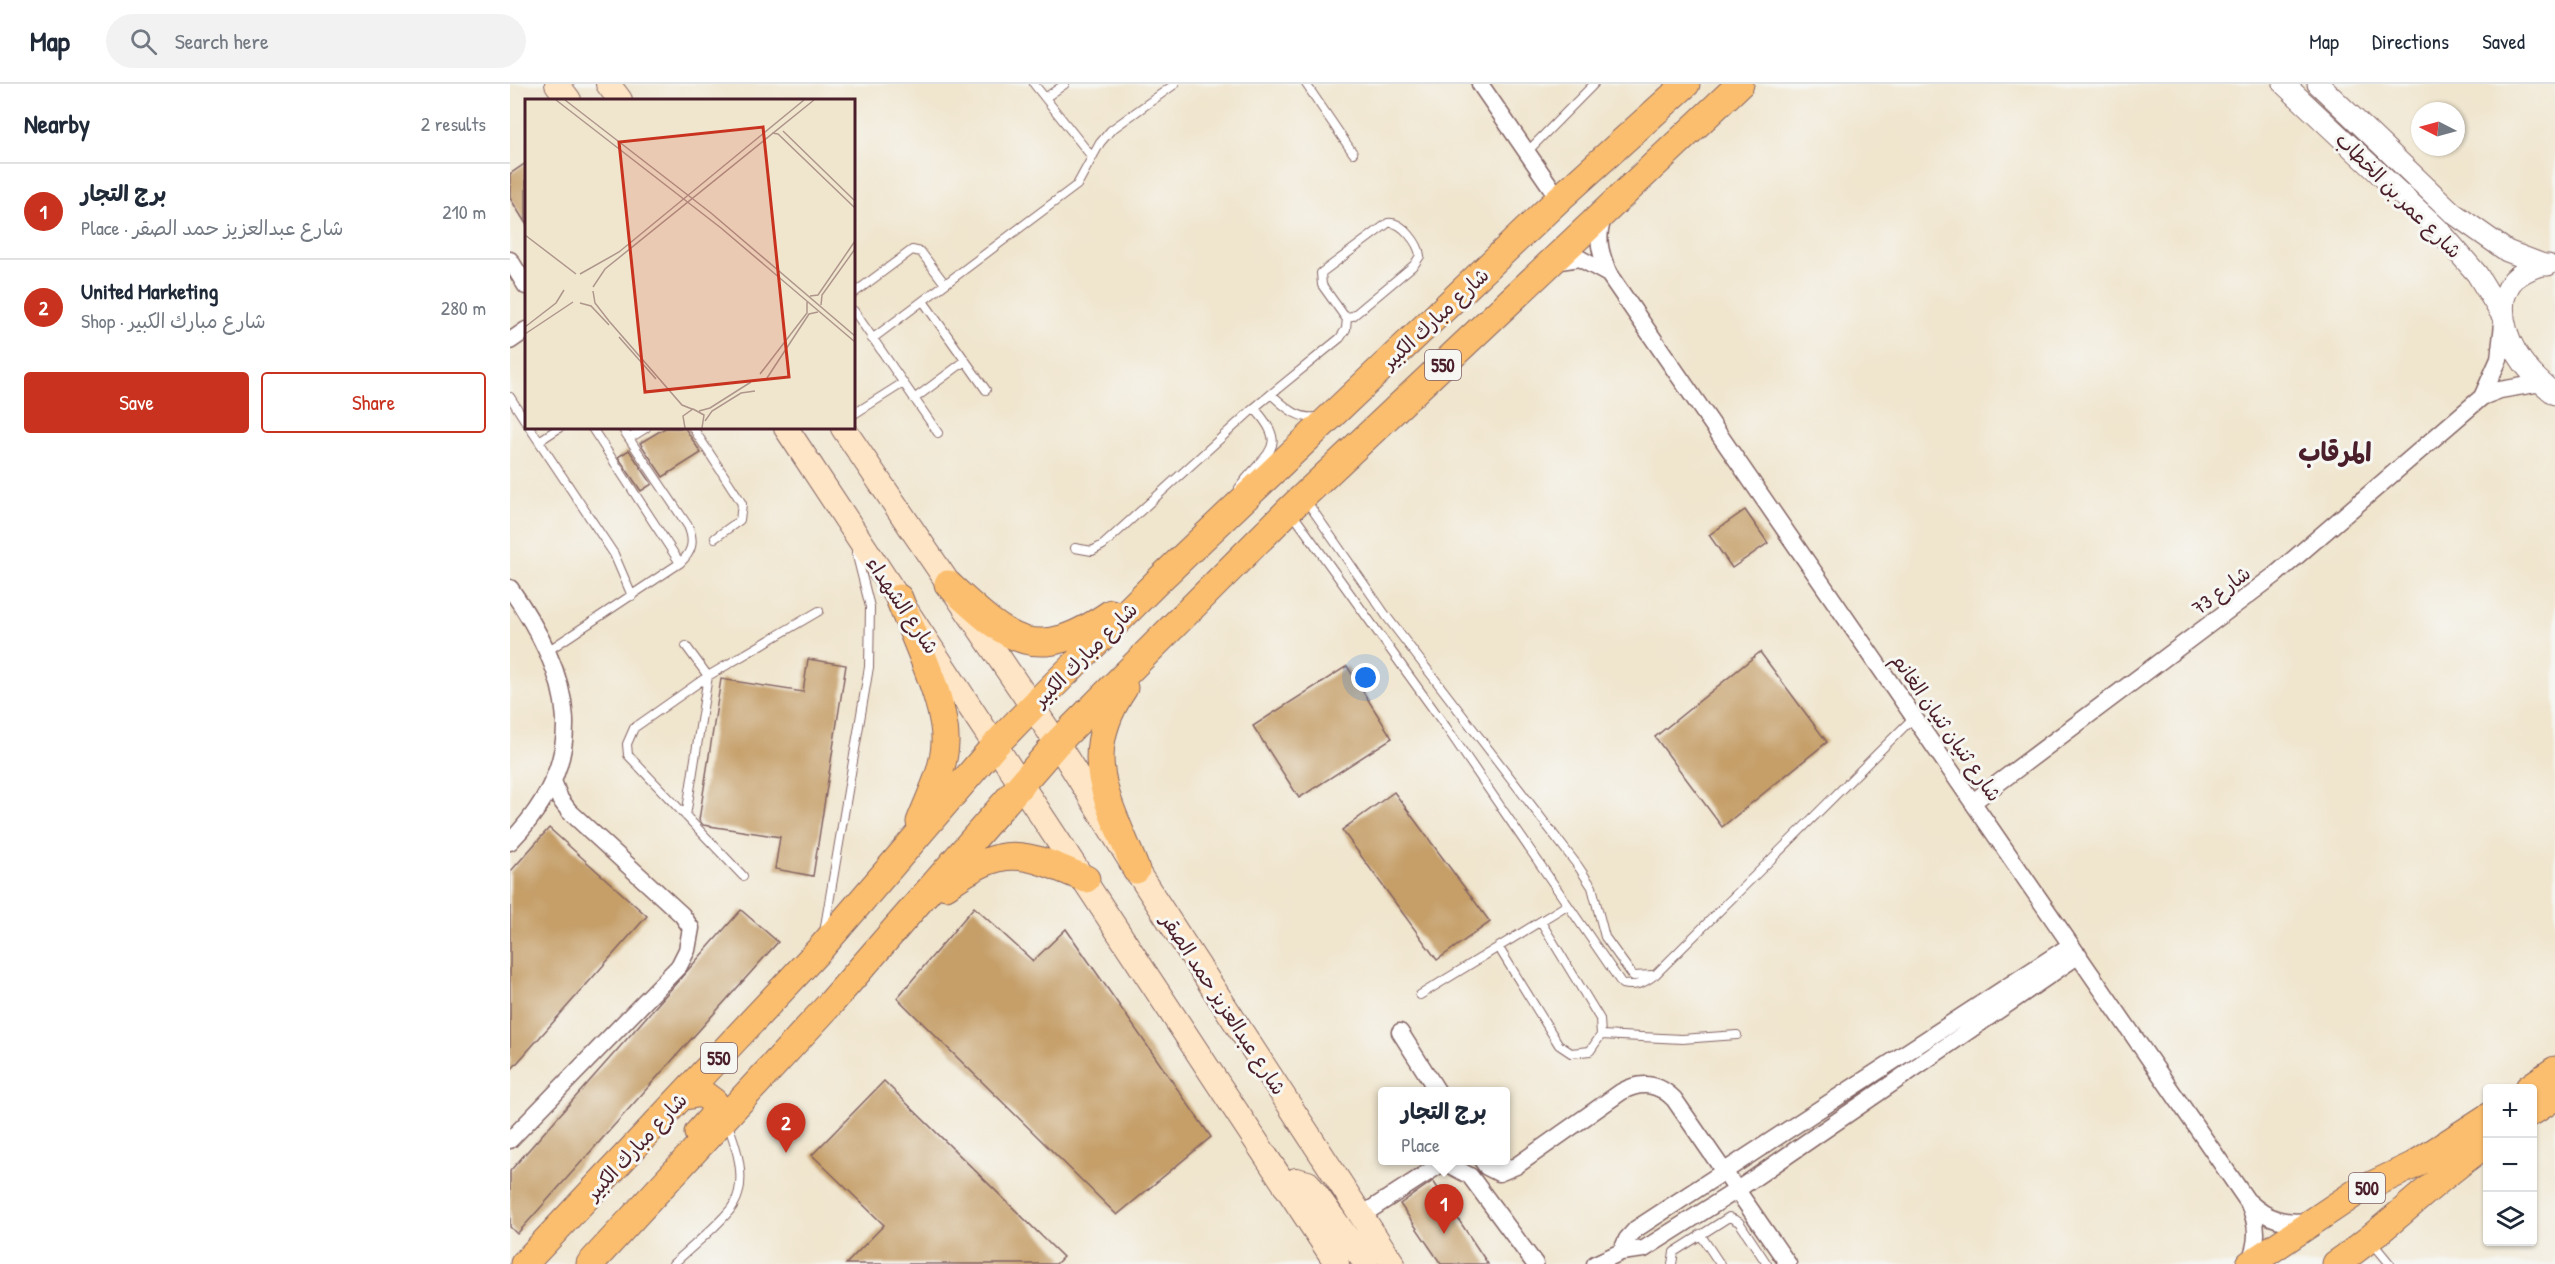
<!DOCTYPE html>
<meta charset="utf-8">
<style>
:root{--surface:#fff;--page:#f2f2f3;--text:#1f2937;--muted:#747a83;--line:#e0e1e3;--accent:#c8321e}
body{margin:0;font-family:"Patrick Hand","Playpen Sans Arabic",sans-serif;background:var(--page);color:var(--text)}
.controls{position:absolute;right:18px;bottom:18px;display:grid;overflow:hidden;border-radius:6px;box-shadow:0 2px 4px #0004}
.controls button{width:54px;height:54px;display:grid;place-items:center;padding:0;border:0;border-bottom:2px solid var(--line);background:var(--surface);color:var(--text);font:30px sans-serif}
.compass{position:absolute;left:1901px;top:18px;width:54px;height:54px;border-radius:50%;background:var(--surface);box-shadow:0 2px 4px #0004;rotate:276deg}
.you{position:absolute;left:856px;top:594px;width:21px;height:21px;margin:-15px;border:4px solid #fff;border-radius:50%;background:#1a73e8;box-shadow:0 0 0 9px #1a73e833}
.badge{display:grid;place-items:center;width:39px;height:39px;border-radius:50%;background:var(--accent);color:#fff;font-size:20px;font-weight:700}
.pin{position:absolute;translate:-50% -50px;filter:drop-shadow(0 2px 3px #0008)}
.pin::after{content:'';position:absolute;top:32px;width:21px;height:18px;background:inherit;clip-path:polygon(0 0,100% 0,50% 100%)}
.popup{position:absolute;left:868px;top:1003px;width:132px;height:78px;box-sizing:border-box;display:grid;place-content:center;border-radius:6px;background:var(--surface);filter:drop-shadow(0 2px 4px #0005);font-size:20px;white-space:nowrap;color:var(--muted)}
.popup b{font-size:22px;color:var(--text)}
.popup::after{content:'';position:absolute;left:50%;top:100%;margin-left:-12px;border:12px solid transparent;border-top-color:var(--surface)}
.list{margin:0;padding:0;list-style:none}
h2{display:flex;justify-content:space-between;align-items:center;height:78px;margin:0;padding:0 24px;font-size:26px}
h2 small{font-size:20px;font-weight:400;color:var(--muted)}
.list li{display:grid;grid-template-columns:39px 1fr auto;gap:18px;align-items:center;box-sizing:border-box;height:96px;padding:0 24px;border-top:2px solid var(--line)}
.list b{display:block;font-size:22px;white-space:nowrap}
.list p{margin:0;font-size:20px;white-space:nowrap;color:var(--muted)}
.list em{font-size:20px;font-style:normal;color:var(--muted)}
.actions{display:flex;gap:12px;padding:18px 24px}
.actions a{flex:1;padding:14px 0;border:2px solid var(--accent);border-radius:6px;text-align:center;font-size:21px;color:var(--accent)}
.actions .main{background:var(--accent);color:#fff}
.icon{flex:none;width:33px;height:33px;fill:none;stroke:currentColor;stroke-width:2;stroke-linecap:round;stroke-linejoin:round}
.map{position:relative;flex:none;width:2045px;height:1180px;overflow:hidden}
header{display:flex;align-items:center;gap:36px;box-sizing:border-box;height:84px;padding:0 30px;background:var(--surface);border-bottom:2px solid var(--line)}
header strong{font-size:28px}
nav{display:flex;gap:33px;margin-inline-start:auto;font-size:21px}
.search{width:420px;height:54px;background:var(--page);display:flex;align-items:center;gap:15px;box-sizing:border-box;padding:0 21px;border-radius:33px;color:var(--muted);font-size:22px}
main{display:flex}
aside{flex:1;background:var(--surface)}
.map>svg:first-child{display:block}
.building{fill:#c59e68}
.lines{fill:none;stroke-linecap:round;stroke-linejoin:round}
.service-casing{stroke:#846464;stroke-width:10}
.minor-casing{stroke:#846464;stroke-width:19}
.tertiary-casing{stroke:#846464;stroke-width:23}
.secondary-casing{stroke:#846464;stroke-width:26}
.primary-casing{stroke:#846464;stroke-width:29}
.service{stroke:#fff;stroke-width:8}
.minor{stroke:#fff;stroke-width:16}
.tertiary{stroke:#fff;stroke-width:21}
.secondary{stroke:#fde5c5;stroke-width:24}
.primary{stroke:#fbbe6e;stroke-width:27}
.labels{text-anchor:middle;dominant-baseline:central;stroke-width:6;stroke-linejoin:round;paint-order:stroke}
.shield{fill:#f6f6f2;stroke:#7e6067;stroke-width:1.5}
.shield-label{font-size:18px;font-weight:bold;fill:#4a1f2b}
.street-label{font-size:20px;fill:#4a1f2b;stroke:#f6f6f2}
.district-label{font-size:26px;font-weight:bold;fill:#4a1f2b;stroke:#f6f6f2}
.inset-road{fill:none;stroke:#ae968c;stroke-width:1.5}
.view{fill:#c8321e;fill-opacity:0.15;stroke:#c8321e;stroke-width:3}
.inset-edge{fill:none;stroke:#4a1f2b;stroke-width:3}
</style>
<header>
<strong>Map</strong>
<div class="search"><svg class="icon" aria-label="search" viewBox="0 0 24 24"><circle cx="10" cy="10" r="6"/><path d="M15 15l6 6"/></svg>Search here</div>
<nav><a>Map</a><a>Directions</a><a>Saved</a></nav>
</header>
<main>
<aside>
<h2>Nearby<small>2 results</small></h2>
<ul class="list">
<li><span class="badge">1</span><div><b>برج التجار</b><p>Place · شارع عبدالعزيز حمد الصقر</p></div><em>210 m</em></li>
<li><span class="badge">2</span><div><b>United Marketing</b><p>Shop · شارع مبارك الكبير</p></div><em>280 m</em></li>
</ul>
<div class="actions"><a class="main">Save</a><a>Share</a></div>
</aside>
<div class="map">
<svg width="2045" height="1180" viewBox="0 0 2045 1180">
<rect width="100%" height="100%" fill="#f6f6f2"/>
<filter id="ink" filterUnits="userSpaceOnUse"><feTurbulence type="fractalNoise" baseFrequency=".0167" numOctaves="2"/><feDisplacementMap in="SourceGraphic" scale="12" xChannelSelector="R" yChannelSelector="G"/><feConvolveMatrix kernelMatrix="1 2 1 2 8 2 1 2 1" color-interpolation-filters="sRGB"/></filter>
<filter id="wash" filterUnits="userSpaceOnUse"><feTurbulence type="fractalNoise" baseFrequency=".008" numOctaves="4" result="noise"/><feDisplacementMap in="SourceGraphic" scale="24" xChannelSelector="R" yChannelSelector="G"/><feGaussianBlur stdDeviation="1.35" result="paint"/><feColorMatrix in="noise" values="0 0 0 0 0 0 0 0 0 0 0 0 0 0 0 0 0 1.4 0 .05"/><feComposite in="paint" operator="in"/></filter>
<g filter="url(#wash)">
<rect width="100%" height="100%" fill="#f0e5cd"/>
<g id="blocks">
<path class="building" d="M16,79V140L0,114V90Z
M155,344H175L191,369L153,393L130,359Z
M119,366L142,400L131,407L108,373Z
M1235,426L1258,459L1222,484L1199,451Z
M1250,568L1317,658L1212,743L1145,653Z
M298,575L336,581L303,792L265,785L270,753L193,741L189,736L211,595L293,608Z
M837,582L882,654L789,714L743,642Z
M884,708L980,838L927,876L832,746Z
M39,744L137,832L0,987V788Z
M464,823L523,877L556,845L701,1053L607,1131L387,914Z
M231,826L268,858L7,1150L0,1143V1087Z
M374,997L553,1173L546,1180H336L374,1141L302,1071Z
M923,1097L978,1180H931L890,1120Z"/>
</g>
</g>
<g filter="url(#ink)">
<use href="#blocks" fill-opacity="0" stroke="#846464" stroke-width="1.5"/>
<g class="lines">
<g class="service-casing">
<path id="service" d="M524,0L582,73
M796,0L843,69
M535,14L555,0
M1017,68L1084,0
M878,139C892,137 909,160 910,172L904,181L843,232L835,233L812,201L811,189Z
M344,209L402,166L411,168L435,200
M413,217L476,306
M344,227L428,349
M362,255L567,101L590,59L601,46L665,0
M761,310C775,323 790,338 811,332
M0,313L16,338
M404,315L455,277
M344,330L393,299
M20,344L104,470L122,512
M82,344L170,479
M183,344L228,413L232,420L230,436L205,454
M120,354L136,344
M29,357L49,344
M729,404C754,368 782,365 744,324
M795,415L877,533L1068,782L1082,803L1095,853L1123,892L1143,891
M782,429L936,643L1112,900C1127,903 1134,899 1146,890L1404,633
M565,464L582,467L593,461L744,324L830,254L836,245L837,233
M39,566L170,479C182,468 185,458 178,442L112,344
M176,732L198,592L176,562
M233,792L118,671L117,660L124,644L198,592L309,527
M314,848L359,583L360,523L346,468
M989,864L1049,961L1061,969L1080,967L1091,951L1090,935L1031,838
M910,911L1057,821
M1091,951L1172,955L1227,951
M1190,1150L1210,1180
M1861,1157L1880,1180
M163,1180C177,1167 217,1134 224,1120C238,1096 226,1061 217,1038
M1162,1180L1164,1168L1219,1133L1229,1138L1257,1180"/>
</g>
<g class="minor-casing">
<path id="minor" d="M970,0L1049,115
M1095,131C1084,152 1091,172 1100,192L1738,1118C1748,1140 1749,1157 1739,1179
M0,176L16,202
M1044,178L1069,174L1100,191
M0,257L16,246
M1972,313L1989,275L1993,240
M0,504C62,594 84,671 0,758
M1463,718L1765,491L1972,313L1990,306L2031,299
M1561,861L1126,1145L1117,1155L1111,1168L1134,1165L1227,1106L1569,871
M890,948L928,1008
M0,1056L169,882L177,866L181,844L172,831L59,727L50,715L43,697
M972,1076L977,1083L989,1089L1006,1082L1111,1008C1131,997 1148,999 1164,1015L1278,1180
M1739,1118C1758,1136 1775,1140 1800,1137
M852,1131L934,1078L960,1092L1025,1180
M1085,1180L1111,1168"/>
</g>
<g class="tertiary-casing">
<path id="tertiary" d="M1774,0L1929,146L1967,190L1992,231
M1808,0L1943,129L1997,167L2031,180
M2038,181C2027,180 2017,186 2008,192C2001,196 1996,207 1994,215C1989,253 2015,288 2045,310"/>
</g>
<g class="secondary-casing">
<path id="secondary" d="M47,0L59,16
M98,0L110,16
M276,344L827,1180
M333,344L547,659L626,786L883,1180
M775,1102L786,1096L798,1099L856,1180"/>
</g>
<g class="primary-casing">
<path id="primary" d="M438,500C500,557 524,582 601,529
M389,514C403,551 437,621 435,659C434,687 420,712 410,738
M614,604C567,673 599,717 626,786
M436,802C494,759 513,768 576,795
M2019,1004L2045,986
M175,1012L192,1009L204,1018V1031L188,1049
M2022,1028L2045,1013
M14,1180L311,864L486,660L523,622L649,496L1049,115L1176,0
M80,1180L320,920L547,659L780,425L1230,0
M1740,1180L1847,1108L1904,1081L1978,1033
M1826,1180C1880,1143 1924,1095 1978,1059"/>
</g>
<use href="#service" class="service"/>
<use href="#minor" class="minor"/>
<use href="#tertiary" class="tertiary"/>
<use href="#secondary" class="secondary"/>
<use href="#primary" class="primary"/>
</g>
</g>
<g class="labels">
<g class="shield">
<rect x="915" y="266" width="36" height="30" rx="4.5"/>
<rect x="191" y="959" width="36" height="30" rx="4.5"/>
<rect x="1839" y="1089" width="36" height="30" rx="4.5"/>
</g>
<g class="shield-label">
<text x="933" y="281">550</text>
<text x="209" y="974">550</text>
<text x="1857" y="1104">500</text>
</g>
<g class="street-label">
<text transform="translate(1889 111) rotate(45)">شارع عمر بن الخطاب</text>
<text transform="translate(925 234) rotate(-43)">شارع مبارك الكبير</text>
<text transform="translate(1711 506) rotate(-37)">شارع 73</text>
<text transform="translate(393 521) rotate(56)">شارع الشهداء</text>
<text transform="translate(575 570) rotate(-45)">شارع مبارك الكبير</text>
<text transform="translate(1437 643) rotate(55)">شارع ثنيان ثنيان الغانم</text>
<text transform="translate(714 920) rotate(57)">شارع عبدالعزيز حمد الصقر</text>
<text transform="translate(126 1062) rotate(-47)">شارع مبارك الكبير</text>
</g>
<g class="district-label">
<text x="1825" y="367">المرقاب</text>
</g>
</g>
<g transform="translate(15 15)">
<rect width="330" height="330" fill="#f0e5cd"/>
<path class="inset-road" d="M31,1L196,129L330,243M40,1L186,114L330,237M258,32L330,102M247,34L253,35L330,109M0,136L51,175M55,175L94,153L279,1M68,188L80,170L289,1M68,192L70,204L84,222L157,306L167,310M285,197L293,196L330,142M55,204L66,207L84,226M296,206L297,196L330,150M0,228L31,204L39,191M0,235L48,203M94,238L131,280M235,275L282,214V203M242,279L284,215L293,213M174,312L185,309L226,283M180,322L187,312L216,294L230,292M160,329L158,317L168,310L179,316L177,329"/>
<path class="view" d="M238,28L264,278L120,293L94,43Z"/>
<rect width="330" height="330" class="inset-edge"/>
</g>
</svg>
<div class="controls">
<button>+</button>
<button>−</button>
<button><svg class="icon" aria-label="layers" viewBox="0 0 24 24"><path d="M12 4l9 5-9 5-9-5zM3 14l9 5 9-5"/></svg></button>
</div>
<svg class="compass" viewBox="-18 -18 36 36"><path d="M0-13l5 13h-10z" fill="#e53935"/><path d="M0 13l5-13h-10z" fill="#747a83"/></svg>
<div class="you"></div>
<div class="pin badge" style="left:934px;top:1150px">1</div>
<div class="popup"><b>برج التجار</b>Place</div>
<div class="pin badge" style="left:276px;top:1069px">2</div>
</div>
</main>
